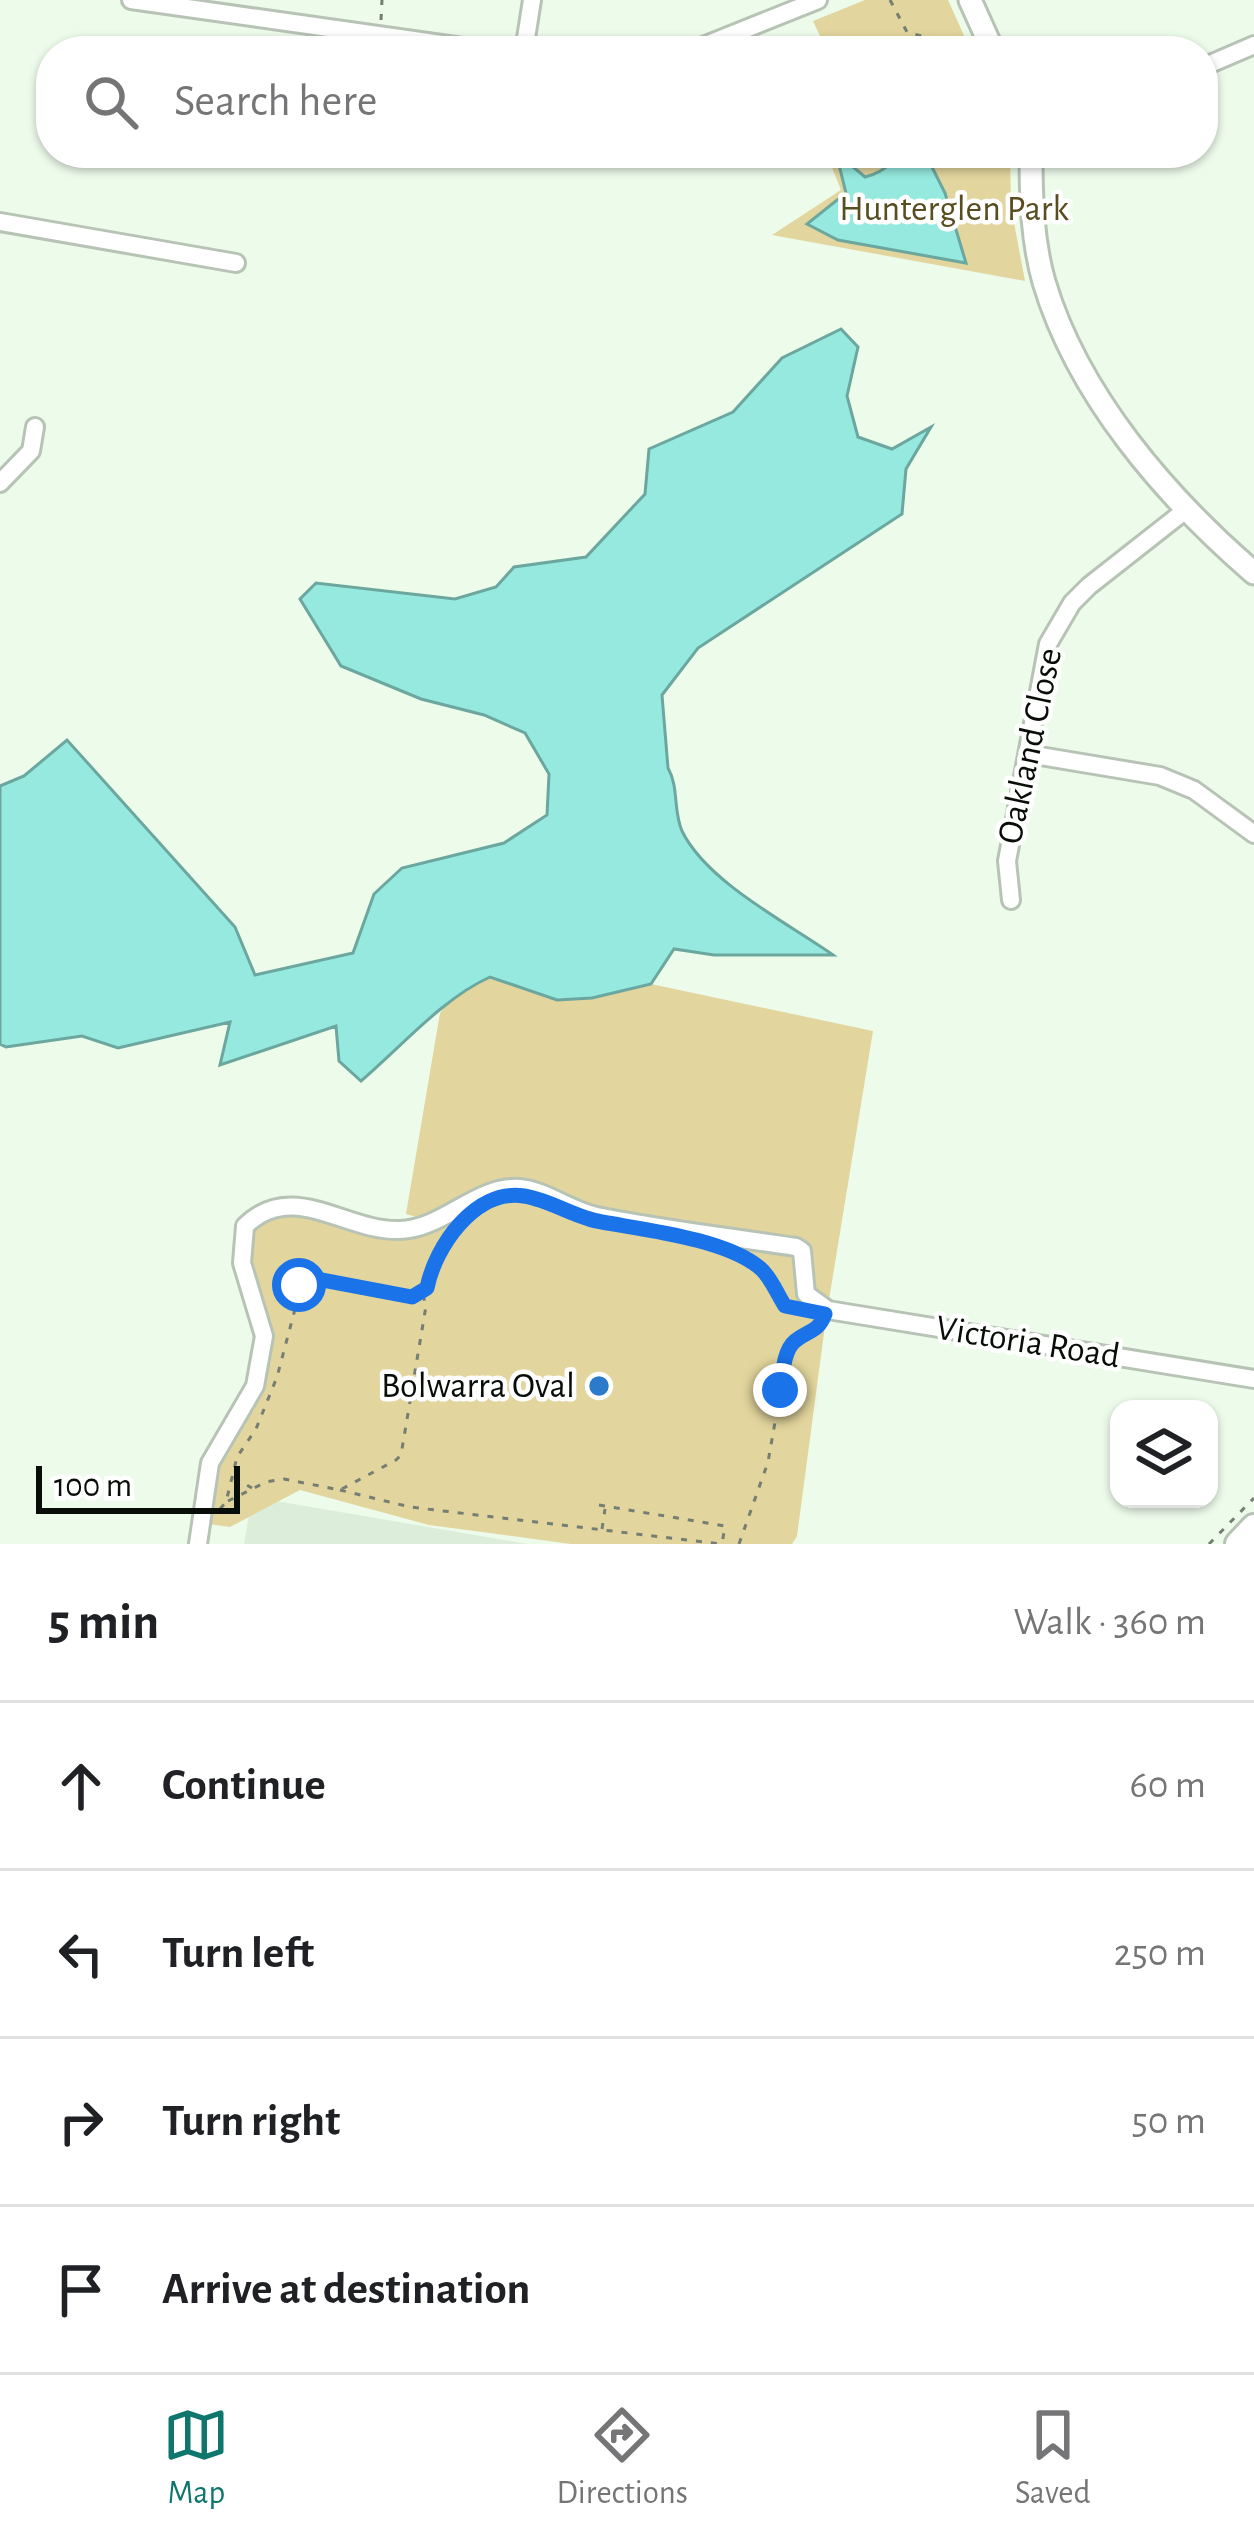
<!DOCTYPE html>
<meta charset="utf-8">
<style>
:root{--surface:#fff;--page:#f6f6f6;--text:#202124;--muted:#757577;--line:#e0e0e0;--accent:#0f766e}
body{margin:0;font-family:"Alegreya Sans",sans-serif;background:var(--page);color:var(--text)}
.controls{position:absolute;right:36px;bottom:36px;display:grid;overflow:hidden;border-radius:24px;box-shadow:0 3px 9px #0004}
.controls button{width:108px;height:108px;display:grid;place-items:center;padding:0;border:0;border-bottom:3px solid var(--line);background:var(--surface);color:var(--text);font:60px sans-serif}
.scale{position:absolute;left:36px;bottom:30px;width:204px;box-sizing:border-box;padding-left:12px;border:6px solid #080d08;border-top:0;font-size:33px;line-height:42px;white-space:nowrap;color:#080d08;-webkit-text-stroke:9px #fff;paint-order:stroke}
.stop{position:absolute;width:36px;height:36px;margin:-27px;border:9px solid #1a73e8;border-radius:50%;background:#fff}
.stop.end{background:#1a73e8;border-color:#fff;box-shadow:0 3px 12px #0008}
.list{margin:0;padding:0;list-style:none}
h2{display:flex;justify-content:space-between;align-items:center;height:156px;margin:0;padding:0 48px;font-size:51px}
h2 small{font-size:39px;font-weight:400;color:var(--muted)}
.list li{display:grid;grid-template-columns:78px 1fr auto;gap:36px;align-items:center;box-sizing:border-box;height:168px;padding:0 48px;border-top:3px solid var(--line)}
.list b{display:block;font-size:45px;white-space:nowrap}
.list em{font-size:39px;font-style:normal;color:var(--muted)}
.icon{flex:none;width:66px;height:66px;fill:none;stroke:currentColor;stroke-width:2;stroke-linecap:round;stroke-linejoin:round}
.map{position:relative;flex:none;width:1254px;height:1544px;overflow:hidden}
.search{position:absolute;background:var(--surface);box-shadow:0 3px 9px #0004;left:36px;right:36px;top:36px;height:132px;display:flex;align-items:center;gap:30px;box-sizing:border-box;padding:0 42px;border-radius:48px;color:var(--muted);font-size:45px}
.sheet{height:828px;background:var(--surface)}
nav{display:flex;justify-content:space-around;align-items:center;box-sizing:border-box;height:168px;border-top:3px solid var(--line);background:var(--surface);font-size:33px;color:var(--muted)}
nav a{display:grid;justify-items:center;gap:6px}
nav .on{color:var(--accent)}
.map>svg:first-child{display:block}
.built{fill:#dceed9}
.green{fill:#e2d59d}
.water{fill:#96e9df;stroke:#6ba79e;stroke-width:3}
.lines{fill:none;stroke-linecap:round;stroke-linejoin:round}
.minor-casing{stroke:#b7c4b5;stroke-width:22}
.tertiary-casing{stroke:#b7c4b5;stroke-width:27}
.secondary-casing{stroke:#b7c4b5;stroke-width:30}
.path{stroke:#747e73;stroke-width:3;stroke-dasharray:6 9;stroke-linecap:butt}
.minor{stroke:#fff;stroke-width:16}
.tertiary{stroke:#fff;stroke-width:21}
.secondary{stroke:#fff;stroke-width:24}
.route{stroke:#1a73e8;stroke-width:15}
.poi-dot{fill:#2c7bcb;stroke:#fff;stroke-width:4.5}
.labels{text-anchor:middle;dominant-baseline:central;stroke-width:9;stroke-linejoin:round;paint-order:stroke}
.park-label{font-size:36px;fill:#584d1e;stroke:#fff}
.street-label{font-size:36px;fill:#080d08;stroke:#fff}
.poi-label{font-size:36px;fill:#080d08;stroke:#fff;text-anchor:end}
</style>
<div class="map">
<svg width="1254" height="1544" viewBox="0 0 1254 1544">
<rect width="100%" height="100%" fill="#edfbeb"/>
<path class="built" d="M252,1497L528,1544H244Z"/>
<path class="green" d="M865,0H948L971,51H827L813,21Z
M826,153H1010L1011,207L1025,281L772,235L841,190Z
M490,977L557,1000L592,998L651,984L873,1031L826,1318L797,1536L792,1544H571L429,1525L300,1490L230,1527L201,1523L210,1463L255,1386L264,1336L242,1263L245,1226L262,1209L399,1230L430,1221L406,1214L440,1013L457,992Z"/>
<path class="water" d="M925,153L945,193L966,263L838,240L807,224L846,193L838,161L845,160L865,177C894,170 889,153 925,153Z
M841,329L858,347L847,396L858,437L892,449L931,427L906,469L902,514L698,648L662,695L668,768C679,787 673,811 682,831C707,882 786,922 833,955H714L674,949L651,984L592,998L557,1000L490,977C443,998 401,1047 361,1081L339,1061L336,1026L220,1065L230,1022L118,1048L82,1036L6,1047L0,1044V786L24,776L67,740L235,927L255,975L353,953L374,894L402,868L504,843L547,815L549,774L525,733L484,715L421,699L341,666L300,599L316,583L455,599L496,587L514,567L586,557L645,494L649,449L733,412L782,358Z"/>
<g class="lines">
<g class="minor-casing">
<path id="minor" d="M131,0L491,51
M524,51L532,0
M691,51L818,0
M1203,67L1254,45
M0,222L236,263
M0,483L31,451L35,427
M1028,754L1160,776L1194,790L1254,834
M1011,900L1007,861L1048,644L1072,603L1089,586L1187,509
M198,1544L210,1463L255,1386L264,1336L242,1263L245,1226C293,1179 345,1232 400,1230C443,1229 476,1185 520,1188C545,1190 571,1211 597,1216C662,1229 730,1237 796,1247L802,1251L806,1294L828,1310L1254,1379"/>
</g>
<g class="tertiary-casing">
<path id="tertiary" d="M970,0L993,51
M1031,153C1031,196 1032,240 1044,282C1078,396 1166,497 1254,573"/>
</g>
<g class="secondary-casing">
<path id="secondary" d="M1238,1544L1254,1527"/>
</g>
<path class="path" d="M890,0L907,32L946,43L947,51
M381,20L382,0
M730,1254L764,1272L785,1306L804,1311
M234,1478L252,1488
M340,1490L410,1507L721,1544
M228,1501L266,1482L284,1479L340,1490L396,1460L401,1455L426,1306L422,1291
M599,1505L725,1526L722,1544
M220,1509L226,1502L237,1457L256,1429L277,1377L303,1279L413,1297L427,1289L433,1265L453,1230
M602,1529L605,1509
M739,1544L768,1462L787,1354L794,1341L821,1324
M1209,1544L1254,1498"/>
<use href="#minor" class="minor"/>
<use href="#tertiary" class="tertiary"/>
<use href="#secondary" class="secondary"/>
</g>
<g class="lines">
<path class="route" d="M299,1285L306,1277L412,1297L427,1288C435,1247 475,1188 524,1196C551,1200 575,1218 602,1222C646,1230 726,1239 760,1268C771,1277 777,1294 785,1306L825,1314C818,1333 808,1330 795,1341C783,1351 783,1375 780,1390"/>
</g>
<circle class="poi-dot" cx="599" cy="1386" r="12"/>
<g class="labels">
<g class="park-label">
<text x="954" y="209">Hunterglen Park</text>
</g>
<g class="street-label">
<text transform="translate(1030 746) rotate(-78)">Oakland Close</text>
<text transform="translate(1028 1342) rotate(9)">Victoria Road</text>
</g>
<g class="poi-label">
<text x="575" y="1386">Bolwarra Oval</text>
</g>
</g>
</svg>
<div class="controls">
<button><svg class="icon" aria-label="layers" viewBox="0 0 24 24"><path d="M12 4l9 5-9 5-9-5zM3 14l9 5 9-5"/></svg></button>
</div>
<div class="scale">100 m</div>
<div class="stop" style="left:299px;top:1285px"></div>
<div class="stop end" style="left:780px;top:1390px"></div>
<div class="search"><svg class="icon" aria-label="search" viewBox="0 0 24 24"><circle cx="10" cy="10" r="6"/><path d="M15 15l6 6"/></svg>Search here</div>
</div>
<section class="sheet">
<h2>5 min<small>Walk · 360 m</small></h2>
<ul class="list">
<li><svg class="icon" aria-label="ahead" viewBox="0 0 24 24"><path d="M12 20V5M6 11l6-6 6 6"/></svg><div><b>Continue</b></div><em>60 m</em></li>
<li><svg class="icon" aria-label="left" viewBox="0 0 24 24"><path d="M17 20v-9H6M10 6l-5 5 5 5"/></svg><div><b>Turn left</b></div><em>250 m</em></li>
<li><svg class="icon" aria-label="right" viewBox="0 0 24 24"><path d="M7 20v-9h11M14 6l5 5-5 5"/></svg><div><b>Turn right</b></div><em>50 m</em></li>
<li><svg class="icon" aria-label="arrive" viewBox="0 0 24 24"><path d="M6 21V4h12l-3 4 3 4H6"/></svg><div><b>Arrive at destination</b></div></li>
</ul>
</section>
<nav>
<a class="on"><svg class="icon" aria-label="map" viewBox="0 0 24 24"><path d="M3 6l6-2 6 2 6-2v14l-6 2-6-2-6 2zM9 4v14M15 6v14"/></svg>Map</a>
<a><svg class="icon" aria-label="directions" viewBox="0 0 24 24"><path d="M12 3l9 9-9 9-9-9zM9 14v-3h6M13 9l2 2-2 2"/></svg>Directions</a>
<a><svg class="icon" aria-label="saved" viewBox="0 0 24 24"><path d="M7 4h10v16l-5-4-5 4z"/></svg>Saved</a>
</nav>
